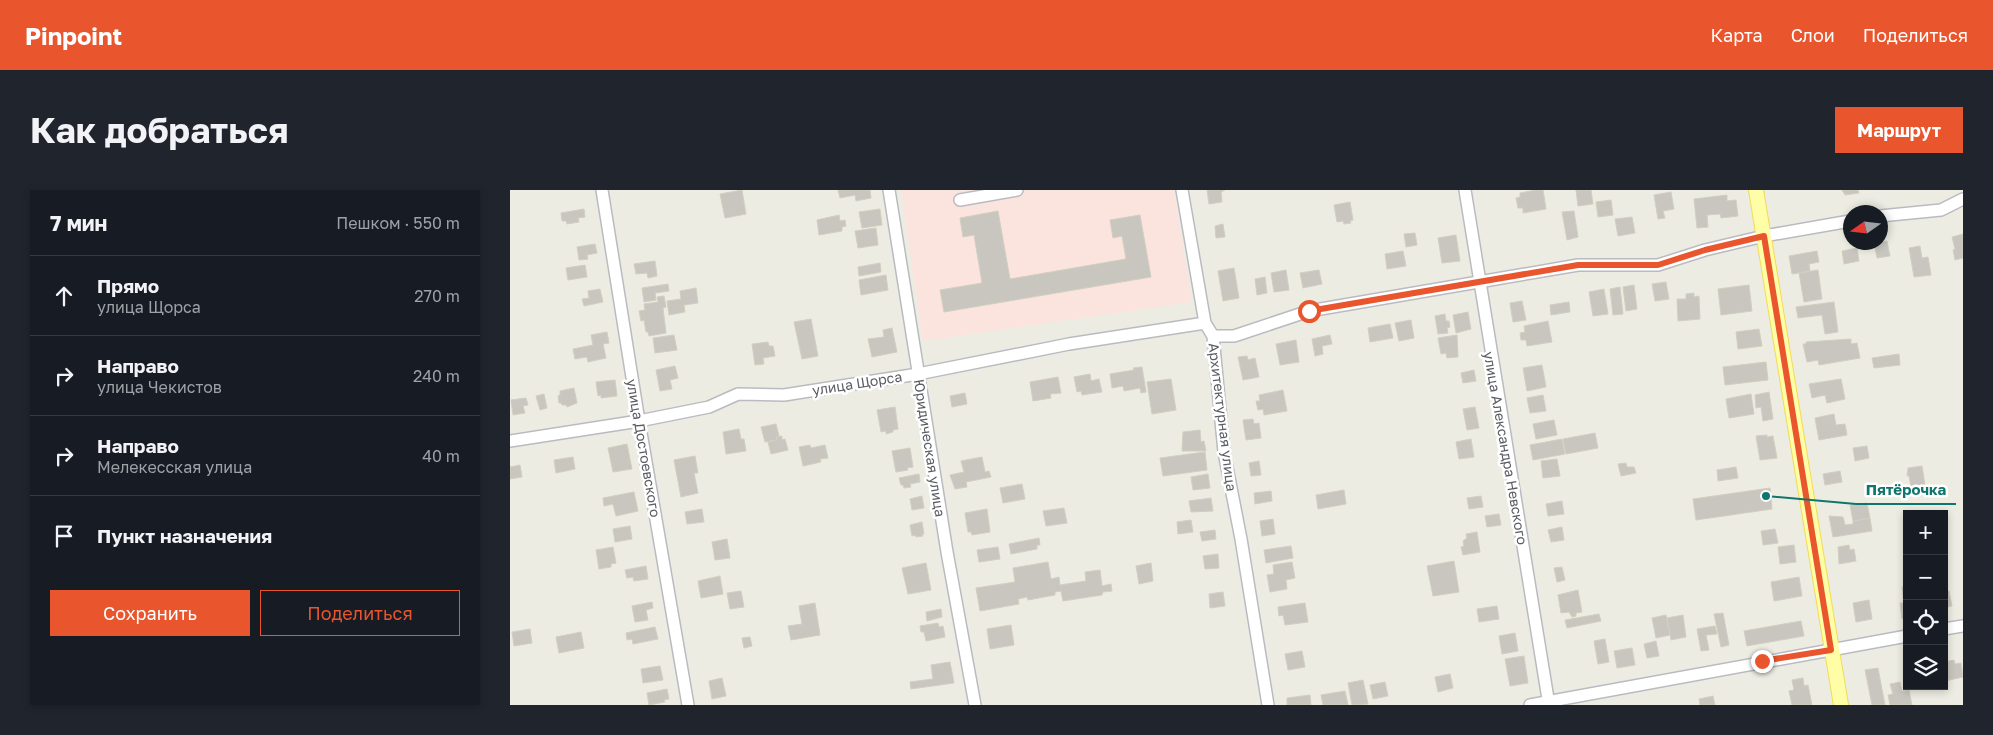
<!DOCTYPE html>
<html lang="ru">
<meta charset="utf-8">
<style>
:root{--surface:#171b24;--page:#20242c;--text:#f1f3f6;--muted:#9ea1a6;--line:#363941;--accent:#e9552d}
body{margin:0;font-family:"Golos Text",sans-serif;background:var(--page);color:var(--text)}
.controls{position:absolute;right:15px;bottom:15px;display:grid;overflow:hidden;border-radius:0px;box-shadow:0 2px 8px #0003}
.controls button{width:45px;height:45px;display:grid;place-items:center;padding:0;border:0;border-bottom:1px solid var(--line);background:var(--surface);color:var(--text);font:25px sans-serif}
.compass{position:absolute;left:1333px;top:15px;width:45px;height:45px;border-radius:50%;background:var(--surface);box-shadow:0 2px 8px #0003;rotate:256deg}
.stop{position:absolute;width:15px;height:15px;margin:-11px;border:4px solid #e9552d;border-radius:50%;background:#fff}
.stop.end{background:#e9552d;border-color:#fff;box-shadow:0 1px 5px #0008}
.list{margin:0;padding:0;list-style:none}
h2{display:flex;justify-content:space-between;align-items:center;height:65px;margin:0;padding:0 20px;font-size:21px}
h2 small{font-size:16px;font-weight:400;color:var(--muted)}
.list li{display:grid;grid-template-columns:32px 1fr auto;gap:15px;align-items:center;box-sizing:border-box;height:80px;padding:0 20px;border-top:1px solid var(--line)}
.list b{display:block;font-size:19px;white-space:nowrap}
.list p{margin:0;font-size:16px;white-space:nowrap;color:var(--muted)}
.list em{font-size:16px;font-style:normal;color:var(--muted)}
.actions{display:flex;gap:10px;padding:15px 20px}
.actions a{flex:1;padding:11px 0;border:1px solid var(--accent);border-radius:0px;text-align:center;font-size:18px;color:var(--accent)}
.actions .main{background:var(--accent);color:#fff}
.icon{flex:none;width:28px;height:28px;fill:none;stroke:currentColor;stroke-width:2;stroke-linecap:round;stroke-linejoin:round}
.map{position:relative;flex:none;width:1453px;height:515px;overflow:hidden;border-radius:0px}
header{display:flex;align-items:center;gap:30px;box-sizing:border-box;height:70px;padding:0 25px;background:var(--accent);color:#fff}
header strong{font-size:24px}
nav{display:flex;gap:28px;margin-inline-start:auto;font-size:18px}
.intro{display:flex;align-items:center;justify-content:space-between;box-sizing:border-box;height:120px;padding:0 30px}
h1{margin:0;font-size:35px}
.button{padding:12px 22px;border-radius:0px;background:var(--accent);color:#fff;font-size:18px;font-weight:700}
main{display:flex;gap:30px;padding:0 30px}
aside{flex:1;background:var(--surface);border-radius:0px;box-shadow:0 2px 8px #0003}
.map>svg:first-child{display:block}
.medical{fill:#fbe4dd}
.building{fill:#c8c6bf;stroke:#d2cfc0}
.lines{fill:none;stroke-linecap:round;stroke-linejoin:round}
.minor-casing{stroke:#babbc1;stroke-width:14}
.major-casing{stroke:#f1db57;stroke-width:16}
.minor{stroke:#fff;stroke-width:11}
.major{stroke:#fffda6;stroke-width:14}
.route{stroke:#e9552d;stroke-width:6}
.labels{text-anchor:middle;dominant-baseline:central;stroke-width:5;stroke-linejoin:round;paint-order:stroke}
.street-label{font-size:14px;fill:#5a5d63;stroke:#fff}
.leader{fill:none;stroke:#0f766e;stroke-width:2}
.callout-dot{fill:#0f766e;stroke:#fff;stroke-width:2}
.callout-label{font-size:15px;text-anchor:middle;font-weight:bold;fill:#0f766e;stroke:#fff;stroke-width:5;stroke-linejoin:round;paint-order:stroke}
</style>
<header>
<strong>Pinpoint</strong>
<nav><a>Карта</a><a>Слои</a><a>Поделиться</a></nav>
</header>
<div class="intro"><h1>Как добраться</h1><a class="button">Маршрут</a></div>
<main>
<aside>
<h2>7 мин<small>Пешком · 550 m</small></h2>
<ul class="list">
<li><svg class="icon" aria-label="ahead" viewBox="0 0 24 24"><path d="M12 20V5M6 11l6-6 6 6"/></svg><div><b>Прямо</b><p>улица Щорса</p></div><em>270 m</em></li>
<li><svg class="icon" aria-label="right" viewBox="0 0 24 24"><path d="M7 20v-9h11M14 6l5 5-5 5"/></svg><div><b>Направо</b><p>улица Чекистов</p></div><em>240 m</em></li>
<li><svg class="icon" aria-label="right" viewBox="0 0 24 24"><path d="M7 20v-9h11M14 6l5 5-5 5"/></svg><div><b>Направо</b><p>Мелекесская улица</p></div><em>40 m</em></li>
<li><svg class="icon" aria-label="arrive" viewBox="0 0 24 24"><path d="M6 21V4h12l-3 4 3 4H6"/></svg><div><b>Пункт назначения</b></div></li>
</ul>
<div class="actions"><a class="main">Сохранить</a><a>Поделиться</a></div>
</aside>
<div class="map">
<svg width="1453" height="515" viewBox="0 0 1453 515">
<rect width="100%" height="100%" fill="#edece2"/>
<path class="medical" d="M391,0H664L682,112L413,151Z"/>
<path class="building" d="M232,0L236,24L215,28L210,4Z
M328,0H360L361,8L346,11L345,5L330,8Z
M697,0H715L711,2L712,12L699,14Z
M1026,0H1033L1036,19L1013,23V18H1008L1006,8L1010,7V3Z
M1066,0H1081L1083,14L1068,16Z
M1332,0H1348L1349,3L1335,5Z
M1161,2L1164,19L1153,21L1155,28L1148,29L1144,5Z
M1217,5V11L1226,10L1228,26L1211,28L1210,24L1197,25L1198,37L1187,38L1184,9Z
M1101,10L1103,25L1088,27L1086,12Z
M840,12L843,30L840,31L841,33L834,34L833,31L827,32L824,15Z
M74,19L75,27L68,28L69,32L57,34L56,31H52L51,23Z
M370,19L372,35L352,38L349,22Z
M488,21L500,89L616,69L612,46L603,48L600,30L630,25L641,87L434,122L430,100L472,93L464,45L453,47L450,28Z
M1064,21L1068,47L1057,50L1052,22Z
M329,25L330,31L335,30L336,36L332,37V41L309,45L307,30Z
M1122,27L1125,43L1108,46L1105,29Z
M713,34L715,47L706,48L705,36Z
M366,38L368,55L348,58L345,41Z
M905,43L907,55L896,57L894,44Z
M1453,44V68L1445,70L1443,60L1445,59L1442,47Z
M946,45L950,71L932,73L928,48Z
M1377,51L1380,66L1367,68L1364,53Z
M85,54L87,63L77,65L78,69L69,70L67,57Z
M1410,56L1412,68L1418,67L1421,85L1404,87L1399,58Z
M1347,58L1349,71L1334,74L1332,61Z
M893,61L896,76L877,79L875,64Z
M1307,61L1309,72L1299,74L1300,81L1282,84L1279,66Z
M145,71L147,86L138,88L137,83L126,84L124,74Z
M370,73L371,82L349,86L348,77Z
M75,75L77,87L58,90L56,78Z
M724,78L729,108L713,111L708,81Z
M776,80L779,100L764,102L761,83Z
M809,80L812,94L793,98L790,83Z
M1308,80L1312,109L1294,112L1289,83Z
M376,85L378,100L351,105L349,90Z
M755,87L757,103L747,105L745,89Z
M1156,92L1159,109L1145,111L1142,94Z
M158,94L159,101L145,103L146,110L134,112L132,98Z
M1124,95L1127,119L1116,121L1113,97Z
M1239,95L1242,121L1211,125L1208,99Z
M1110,97L1113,124L1103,125L1100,99Z
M186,98L188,113L174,115L175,122L159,125L157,111L171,109L170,101Z
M90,99L93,112L74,116L72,109L79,108L78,101Z
M1094,99L1098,124L1083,126L1079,102Z
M1184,103V107L1189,106L1190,129L1168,131L1167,109H1176V104Z
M154,106L156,117L153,118L156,143L139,146L138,142H136L134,130L131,131L129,121L135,120L134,114L148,112L147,107Z
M1012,111L1016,130L1003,132L1000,113Z
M1059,112L1060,122L1041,125L1040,115Z
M1324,112L1328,142L1315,144L1312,125L1288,128L1286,117Z
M958,122L961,139L946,143L943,125Z
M935,124L936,131H939L940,137L937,138L938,143L928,144L925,126Z
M301,129L308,166L292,169L284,132Z
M901,130L904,148L889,151L885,133Z
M1038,131L1042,152L1017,156L1016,150H1011L1010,143L1015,142L1014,136Z
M880,134L883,148L860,152L858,138Z
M382,138L387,162L362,167L358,149L374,147L373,140Z
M1249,139L1252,156L1228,159L1226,142Z
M97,142L99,153L93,154L96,168L78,172L77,167L65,169L63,159L83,155L81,145Z
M164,145L167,160L145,163L143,148Z
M820,145L822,154L812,156L813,164L805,166L802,149Z
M947,145L948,167L937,168L936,163L931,164L928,148Z
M1341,149V154L1347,153L1350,168L1309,175L1308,170L1297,172L1293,154H1296V152Z
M786,150L789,172L770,175L766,154Z
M258,152L259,156H263L265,166L253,168L254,174L245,175L242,154Z
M1389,164L1390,175L1364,178L1362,168Z
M737,166L738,170L745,168L749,187L733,190L728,167Z
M1256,172L1258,190L1215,195L1213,177Z
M1032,175L1036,197L1017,201L1013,178Z
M165,176L168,188L160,190L162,199L150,201L146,180Z
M632,177L636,202L631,203L630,198L614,201L613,196L602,198L600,184L624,180L623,178Z
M964,180L966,191L953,193L951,183Z
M580,184L581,191L589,189L592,202L572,205L571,201L567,202L564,187Z
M548,187L551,203L540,204L541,208L523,211L520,192Z
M661,189L666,220L642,224L637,192Z
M1331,189L1335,209L1317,213L1315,205L1302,208L1299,194Z
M105,190L107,206L91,208V205L88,206L86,192Z
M64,198L67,213L57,217L56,215H52L51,213H49L48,206L50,205V201Z
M773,200L777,221L754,225L753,219L748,220L746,211H750L749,205Z
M1259,202L1263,229L1253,231L1251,217L1246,218L1245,205Z
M455,203L457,214L442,217L440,206Z
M34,204L37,218L30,220L26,206Z
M1241,204L1244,224L1219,228L1216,209Z
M1033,205L1036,221L1020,223L1017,208Z
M16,208L18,215L13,216L15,223L3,225L1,210Z
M385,217L388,239L383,240V242L376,244V241L371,242L367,220Z
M965,217L969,238L957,240L953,219Z
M1324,224L1326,235L1335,234L1337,245L1309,250L1305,228Z
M743,229L744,234L749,233L751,248L736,250L733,230Z
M1044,230L1047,245L1026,249L1023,234Z
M266,234L269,246L266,247L267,250L255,252L251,237Z
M229,239L231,249H234L236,261L216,264L213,242Z
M690,240L691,252L694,251L696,261H672L673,242Z
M1085,243L1088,258L1056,264L1053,249Z
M1257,245V247L1263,246L1267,268L1250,270L1246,246Z
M272,246V250L275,249L278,260L261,264L258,252L267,250V247Z
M961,249L964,267L949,269L946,252Z
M1052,249L1055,264L1023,270L1020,255Z
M117,254L122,279L103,282L98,258Z
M300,255L301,258L315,255L318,268L310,269L311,272L293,276L289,257Z
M1357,256L1359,268L1345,271L1343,258Z
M400,258L403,277L397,278L398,280L386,282L382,261Z
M695,262L697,280L653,286L650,268Z
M185,266L188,283H184L188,303L171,307L164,270Z
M63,267L65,279L46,283L44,270Z
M472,267L475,282L479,281L481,287L456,292L457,297L445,299L440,285L454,282L451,271Z
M1047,269L1050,286L1033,288L1031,271Z
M749,271L751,285L741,286L739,273Z
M1116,273L1117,277H1124L1126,283L1111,286L1108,274Z
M10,275L12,287L0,289V277Z
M1412,276L1415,295L1401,297L1399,286H1397L1398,278Z
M1226,277L1228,288L1208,291L1207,280Z
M1330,281L1332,292L1315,295L1313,284Z
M409,284L410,292L400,294L401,297L394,298L393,295H391L389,288Z
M698,284L700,298L683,300L681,287Z
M512,294L515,309L493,313L490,298Z
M1260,298L1262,319L1186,330L1183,309Z
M834,300L836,314L808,319L806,305Z
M761,301L762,311L745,314L744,303Z
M124,302L128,321L106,326L103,314L94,316L93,308Z
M412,306L414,318L402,320L400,309Z
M971,306L973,317L959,319L957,308Z
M701,308L703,321L681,322L679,311Z
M1052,311L1054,324L1038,326L1036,314Z
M1357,313L1360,328L1343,331L1340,315Z
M554,318L557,333L536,336L533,321Z
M192,319L194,332L177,334L175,322Z
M477,319L480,342L462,345L461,342H458L455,323Z
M989,324L991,335L977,337L975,326Z
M1319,326L1333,327L1335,335L1343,334V331L1360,328L1362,341L1323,347Z
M763,329L765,344L752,346L750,331Z
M681,330L683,342L668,344L667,332Z
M412,332L414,344H412L413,346L406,347L405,345L402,346L400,335Z
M120,336L122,349L105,352L103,339Z
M1052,337L1054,350L1041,352L1038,340Z
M1265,339L1268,353L1253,355L1251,341Z
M705,340L706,349L692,351L690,342Z
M967,342L970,362L953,365L951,357L954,356L953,351L957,348L956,344Z
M529,348L530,355H527V359L501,364L499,354Z
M217,349L220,368L205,370L202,352Z
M1284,355L1286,372L1270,374L1268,357Z
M1339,355L1340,360L1344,359L1346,371L1329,374L1328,357Z
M781,356L783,368L756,373L754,360Z
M103,357L106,373L101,374V377L89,379L86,360Z
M488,357L490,369L469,372L467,360Z
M708,364L709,378L695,379L693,366Z
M944,371L949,402L923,406L917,376Z
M538,372L541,389L549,387L550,395L576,391L575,382L590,380L592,396L601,394L602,401L593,402L592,405L553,411L551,401L545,402V405L518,410L517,407L508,409L509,414L470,421L466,398L505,392L503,378Z
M782,372L785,388L776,390L777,399L760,402L757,385L764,384L763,375Z
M416,373L421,400L398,404L392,378Z
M641,373L643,391L629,394L626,376Z
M136,376L138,389L124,391L123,387L117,388L115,380Z
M1052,377L1055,390L1047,392L1044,378Z
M210,386L213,404L191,408L188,391Z
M1289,387L1292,406L1264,411L1261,392Z
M1397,396V428L1392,429L1390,413H1394L1392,397Z
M1068,400L1072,422L1066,423V426L1062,427L1059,422L1051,423L1048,405Z
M231,401L234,417L220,419L217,403Z
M1434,401H1439L1442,416L1434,418Z
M713,402L715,416L700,418L699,404Z
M1359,410L1362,429L1346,432L1343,413Z
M142,412L143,418L136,420L138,430L125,432L122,416Z
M305,413L310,445L281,450L278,436L292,434L289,416Z
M795,413L798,432L775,435L773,425L769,426L768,417Z
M987,416L989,429L969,432L967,419Z
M431,419L432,427L417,431L416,422Z
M1213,423L1219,455L1211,457L1204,424Z
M1089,424L1091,431L1057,438L1055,430Z
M1156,425L1160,445L1146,448L1142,428Z
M1173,425L1176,447L1161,450L1157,428Z
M1291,431L1294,446L1237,456L1234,441Z
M428,433L429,437L433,436L435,447L416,451L414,442H411L410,436Z
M501,435L504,455L480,459L477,439Z
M1205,436L1207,444L1196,445L1199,460L1191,461L1187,439Z
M145,437L148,449L123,454L122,449L117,450L116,443Z
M20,439L22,453L4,456L2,442Z
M71,442L74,458L49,463L46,447Z
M1005,443L1008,461L992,464L989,446Z
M240,447L242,456L234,458L232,448Z
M1095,449L1099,472L1088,474L1084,451Z
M1146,451L1149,466L1137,468L1134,454Z
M1122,458L1125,475L1107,478L1104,461Z
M792,461L795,477L778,480L775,464Z
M1014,466L1018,493L1000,496L995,469Z
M1444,470L1445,474L1451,473L1453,487L1435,491L1434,472Z
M440,472L444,493L401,499L400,492L423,489L421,475Z
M150,476L153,490L133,493L131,479Z
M1368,478L1375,515H1362L1355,480Z
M940,484L943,498L928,502L925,487Z
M212,488L216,506L202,509L199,491Z
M1293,488L1294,496L1298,495L1302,515H1282L1279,501L1284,500L1282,490Z
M853,490L858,514L842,515L838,493Z
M875,492L878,506L863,509L860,495Z
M1390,492L1392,501L1399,500L1402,515H1380L1378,505L1383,504L1380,494Z
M157,499L159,509L154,510L155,512L139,515L137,503Z
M835,501L838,515H813L811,505Z
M800,505L801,515H777V508Z
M1203,506L1205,515H1190L1189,509Z"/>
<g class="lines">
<g class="minor-casing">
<path id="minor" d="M92,0L129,231L178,515
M379,0L437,362L465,515
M672,0L695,133L703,146L714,262L731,349L758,515
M955,0L1039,515
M450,10L507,0
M1370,26L1431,20L1453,9
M703,146H724L799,121L1068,75H1148L1195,60L1254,46L1340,31
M0,251L129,231L199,217L228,204L274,205L408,184L559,154L695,133
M1434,439L1453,436
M1020,515L1397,446"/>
</g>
<g class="major-casing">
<path id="major" d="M1246,0L1331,515"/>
</g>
<use href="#minor" class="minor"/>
<use href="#major" class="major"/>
</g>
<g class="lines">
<path class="route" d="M799,121L1068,75H1148L1195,60L1254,46L1321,460L1252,471"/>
</g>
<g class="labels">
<g class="street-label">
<text transform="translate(347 193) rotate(-9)">улица Щорса</text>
<text transform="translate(713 227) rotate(83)">Архитектурная улица</text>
<text transform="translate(134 258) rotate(80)">улица Достоевского</text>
<text transform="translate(420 258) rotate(81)">Юридическая улица</text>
<text transform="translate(996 258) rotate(80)">улица Александра Невского</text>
</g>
</g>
<path class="leader" d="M1256 306L1346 314H1446"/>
<circle class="callout-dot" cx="1256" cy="306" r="5"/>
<g class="callout-label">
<text x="1396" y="305">Пятёрочка</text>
</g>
</svg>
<div class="controls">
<button>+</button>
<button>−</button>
<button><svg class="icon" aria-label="locate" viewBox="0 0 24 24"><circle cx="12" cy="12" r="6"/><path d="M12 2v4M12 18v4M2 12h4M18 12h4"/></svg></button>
<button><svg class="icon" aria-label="layers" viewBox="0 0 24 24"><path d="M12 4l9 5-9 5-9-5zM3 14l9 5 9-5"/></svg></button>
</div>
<svg class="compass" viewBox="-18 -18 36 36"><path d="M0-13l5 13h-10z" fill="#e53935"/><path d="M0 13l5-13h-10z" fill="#9ea1a6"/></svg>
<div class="stop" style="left:799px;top:121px"></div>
<div class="stop end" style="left:1252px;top:471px"></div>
</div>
</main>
